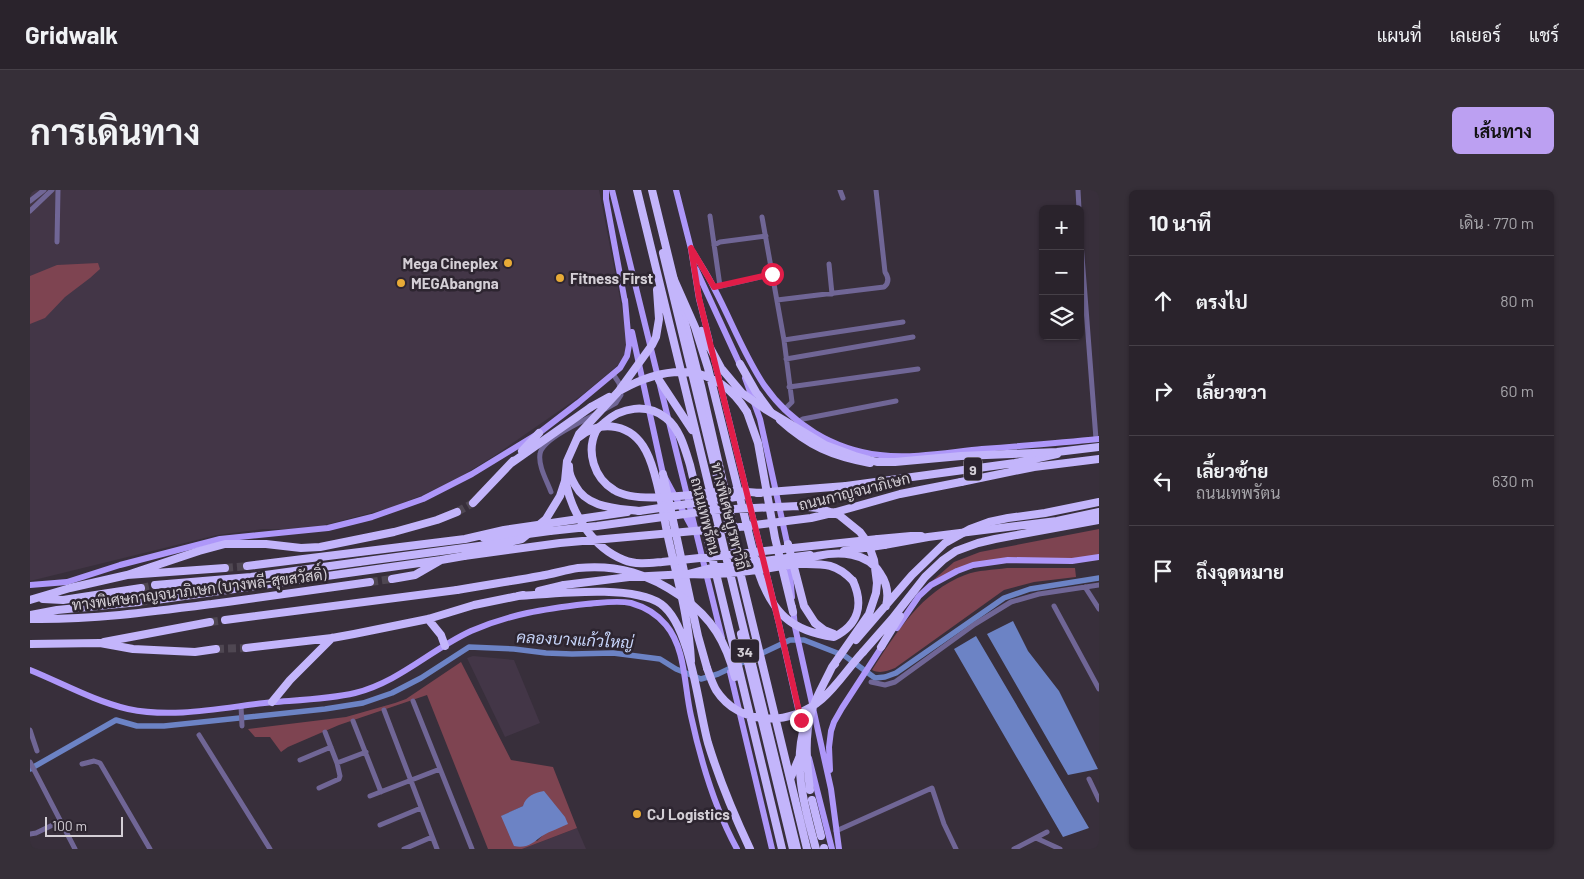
<!DOCTYPE html>
<html lang="th">
<meta charset="utf-8">
<style>
:root{--surface:#2a232c;--page:#362f38;--text:#f1f3f6;--muted:#a5a4a9;--line:#464048;--accent:#bca0f2}
body{margin:0;font-family:Barlow,Sarabun,sans-serif;background:var(--page);color:var(--text)}
.controls{position:absolute;right:15px;top:15px;display:grid;overflow:hidden;border-radius:8px;box-shadow:0 1px 4px #0004}
.controls button{width:45px;height:45px;display:grid;place-items:center;padding:0;border:0;border-bottom:1px solid var(--line);background:var(--surface);color:var(--text);font:25px sans-serif}
.scale{position:absolute;left:15px;bottom:12px;width:78px;box-sizing:border-box;padding-left:5px;border:2px solid #d4cfd6;border-top:0;font-size:14px;line-height:18px;white-space:nowrap;color:#d4cfd6;-webkit-text-stroke:4px #2d2530;paint-order:stroke}
.stop{position:absolute;width:15px;height:15px;margin:-11px;border:4px solid #e11d48;border-radius:50%;background:#fff}
.stop.end{background:#e11d48;border-color:#fff;box-shadow:0 1px 5px #0008}
.list{margin:0;padding:0;list-style:none}
h2{display:flex;justify-content:space-between;align-items:center;height:65px;margin:0;padding:0 20px;font-size:21px}
h2 small{font-size:16px;font-weight:400;color:var(--muted)}
.list li{display:grid;grid-template-columns:32px 1fr auto;gap:15px;align-items:center;box-sizing:border-box;height:90px;padding:0 20px;border-top:1px solid var(--line)}
.list b{display:block;font-size:19px;white-space:nowrap}
.list p{margin:0;font-size:16px;white-space:nowrap;color:var(--muted)}
.list em{font-size:16px;font-style:normal;color:var(--muted)}
.icon{flex:none;width:28px;height:28px;fill:none;stroke:currentColor;stroke-width:2;stroke-linecap:round;stroke-linejoin:round}
.map{position:relative;flex:none;width:1069px;height:659px;overflow:hidden;border-radius:8px}
header{display:flex;align-items:center;gap:30px;box-sizing:border-box;height:70px;padding:0 25px;background:var(--surface);border-bottom:1px solid var(--line)}
header strong{font-size:24px}
nav{display:flex;gap:28px;margin-inline-start:auto;font-size:18px}
.intro{display:flex;align-items:center;justify-content:space-between;box-sizing:border-box;height:120px;padding:0 30px}
h1{margin:0;font-size:35px}
.button{padding:12px 22px;border-radius:8px;background:var(--accent);color:#111;font-size:18px;font-weight:700}
main{display:flex;gap:30px;padding:0 30px}
aside{flex:1;background:var(--surface);border-radius:8px;box-shadow:0 1px 4px #0004}
.map>svg:first-child{display:block}
.built{fill:#433647}
.green{fill:#7e4451;fill-rule:evenodd}
.water{fill:#6c83c5}
.lines{fill:none;stroke-linecap:round;stroke-linejoin:round}
.canal{stroke:#6c83c5;stroke-width:5.5}
.highway-tunnel{stroke:#4f4752;stroke-width:8;stroke-dasharray:8 4;stroke-linecap:butt}
.minor{stroke:#706696;stroke-width:5}
.major{stroke:#ae97f9;stroke-width:6}
.highway{stroke:#c3b5fb;stroke-width:8}
.highway-bridge{stroke:#c3b5fb;stroke-width:8}
.route{stroke:#e11d48;stroke-width:6}
.poi-dot{fill:#e8ab37;stroke:#2d2530;stroke-width:2}
.labels{text-anchor:middle;dominant-baseline:central;stroke-width:5;stroke-linejoin:round;paint-order:stroke}
.shield{fill:#2d2530;stroke:#a29ca4;stroke-width:1}
.shield-label{font-size:14px;font-weight:bold;fill:#d4cfd6}
.poi-label{font-size:15px;font-weight:bold;fill:#d4cfd6;stroke:#2d2530;text-anchor:start}
.street-label{font-size:15px;fill:#d4cfd6;stroke:#2d2530}
.water-label{font-size:16px;font-style:italic;fill:#c7d5fa;stroke:#2d2530}
</style>
<header>
<strong>Gridwalk</strong>
<nav><a>แผนที่</a><a>เลเยอร์</a><a>แชร์</a></nav>
</header>
<div class="intro"><h1>การเดินทาง</h1><a class="button">เส้นทาง</a></div>
<main>
<div class="map">
<svg width="1069" height="659" viewBox="0 0 1069 659">
<rect width="100%" height="100%" fill="#382f3b"/>
<path class="built" d="M3,0H569L596,139L597,154L595,164L589,174L580,182L552,205L464,266L430,287L393,305L360,318L279,339H233L187,345L0,391V3Z
M443,466L484,470L510,533L475,547L437,468Z
M547,638L556,659H492Z"/>
<path class="green" d="M68,73L70,79L60,88L35,107L15,128L0,134V86L27,75Z
M1069,339V369L966,373L934,380L901,392L924,372L950,362Z
M977,378H1045L1046,387L1004,392L974,400L865,478C857,481 850,484 842,480C866,443 892,401 935,385C948,380 963,380 977,378Z
M431,472L481,570L523,577L547,638L492,659H458L397,505L309,535L258,557L251,562L240,547H225L218,539L316,527L365,513L376,509ZM493,616L512,646L507,651L472,626Z"/>
<path class="water" d="M983,431L998,461L1029,501L1068,579L1038,585L957,444Z
M946,446L1059,638L1033,647L924,459Z
M514,601L535,627L538,634C530,638 520,641 512,646C503,653 496,659 484,656L471,626L493,616C496,606 504,603 514,601Z"/>
<g class="lines">
<path class="canal" d="M0,579L86,530L107,536H134L295,519L333,513L362,503L391,488L439,457L484,459L516,463L542,464L583,463L630,469L646,479L671,489L688,484L760,450H774L815,466L845,488L855,487L866,483L974,408L1000,399L1069,388"/>
<path class="highway-tunnel" d="M427,322L443,313
M195,378L217,376
M340,392L362,389
M111,398L125,395
M109,412L126,410
M180,432L195,430
M186,459L216,458"/>
<path class="minor" d="M810,0L813,8
M1048,0L1049,19
M0,11L14,0
M0,21L22,0
M680,26L690,96
M732,27L754,150L762,212L754,220
M1050,40L1066,249
M27,52L28,0
M684,55L690,52L736,46
M799,74L802,104
M687,97L743,84
M747,110L854,97C859,93 859,88 855,82L846,0
M754,150L873,132
M756,169L883,147
M759,197L888,179
M575,219L586,213L591,205L589,193L583,184
M768,232L773,229L866,211
M521,302C517,291 508,276 510,264C512,249 553,231 566,224
M1055,397L1069,419
M1024,416L1069,499
M841,492L855,495L865,492L945,434L981,412L1009,404L1069,395
M383,511L442,659
M211,516L212,536
M354,520L407,659
M323,531L351,602
M0,540L7,561
M295,542L307,573
M169,545L240,659
M270,570L301,557
M0,572L45,659
M52,574L64,571L70,573L120,659
M1059,589L1069,610
M289,598L309,589L310,586L307,573L336,562
M340,606L410,579
M350,635L391,618
M806,641L902,598L914,634L926,659
M0,644L6,643L31,631
M1006,648L1030,659
M374,659L402,647
M984,659L1017,642"/>
<path class="major" d="M576,0V9L595,112
M582,0L692,448
M646,0L661,59L669,109L680,152
M663,62C670,74 678,85 684,98C701,130 714,165 734,195C761,234 804,260 850,265C883,269 920,262 952,259C991,256 1030,253 1069,249
M666,79L711,177
M602,142L633,284L661,336
M684,169L749,434L773,541
M715,188L730,229L758,357
M759,372L762,407
M0,395L37,392L90,375L190,349L298,338L342,327L393,309L442,284L509,243L548,213L590,178L597,166L599,155L595,110
M763,417L765,437L801,599L809,659
M867,438L889,406L901,395L927,381L943,375L978,370L1042,371L1069,367
M0,480C32,493 64,511 98,519C145,529 195,517 243,512C269,510 300,509 325,503C369,492 400,460 441,441C480,424 514,419 556,414C571,413 586,410 601,413C615,417 627,424 636,435C656,459 654,496 661,526C671,572 684,617 707,659
M700,482L742,659
M779,568L802,659
M800,580L799,557L801,541L804,532L812,518L853,455"/>
<path class="highway" d="M622,0L644,90
M647,101L671,196L713,380
M710,174L726,202L740,221
M629,190L662,240
M717,222L728,253L745,348L763,422
M750,230C779,256 802,266 840,273
M549,247C572,229 602,234 616,261C627,282 633,323 638,347C647,388 659,429 661,471
M492,261L509,243
M480,274L561,217
M539,276C539,284 541,288 545,295C557,318 585,318 609,321
M633,284L668,446L677,478
M931,292L1004,277L1069,269
M816,296L985,273L1027,264
M443,313L483,271
M454,348L476,347L520,341
M848,349L881,346H891
M758,354L774,416L785,433
M854,355L898,347L1027,331L1069,322
M768,374C792,374 805,372 823,391
M217,376L435,349L474,340L597,322
M97,385L169,361L195,354H236L271,358L290,357L364,342L407,330L427,322
M362,389L385,385L411,370L434,366
M125,395L221,387L329,372
M509,401L534,395
M488,406C524,404 601,394 631,414C661,436 668,517 678,553C689,589 704,625 720,659
M13,409L33,410L111,398
M0,410L40,398L97,385L195,378
M126,410L411,370
M0,425L27,420L109,412
M0,429C61,430 121,422 182,414C235,407 288,399 340,392
M398,429L411,445L415,456
M195,430L427,400
M711,444L763,659
M74,452L180,432
M0,454L70,453L103,459L165,462L186,459
M851,457L870,426
M216,458L302,448L324,444L398,429L444,415L493,405
M833,462L862,429L895,387L913,370L926,361L948,353L965,349L1069,330
M242,512L260,490L302,448
M761,587L769,568
M782,610L791,646
M794,658V659"/>
<path class="highway-bridge" d="M607,0L767,659
M633,63L777,659
M642,85L665,137L678,178L728,381C742,423 761,441 804,447C828,435 834,415 823,391
M671,141L691,178L712,203L735,219L795,255L825,266L847,272H865L931,266L1027,262L1069,257
M591,200C638,174 686,172 717,222
M561,217L579,207
M536,293C542,324 563,358 594,370C606,375 620,373 632,372L848,349
M727,303L816,296
M730,303C720,302 710,301 700,301C670,302 609,316 584,300C564,288 556,262 566,241C568,238 571,235 574,233C591,217 617,213 636,228C650,239 655,259 660,275C690,403 722,531 752,659
M609,321L713,306
M520,341L567,336L684,320L768,316L788,318L809,325L830,342L838,353L844,370L847,393L846,403L839,424L802,477
M814,361L854,355
M434,366L530,353L709,337L781,328L806,322L870,304L931,292
M329,372L479,352L492,349L516,329L530,306L535,291L537,271L549,244L588,202L622,155L626,147L629,129L627,100
M658,384C687,386 717,382 746,377C753,376 759,375 765,374C773,372 780,367 787,366C809,361 837,362 850,383C857,393 859,404 856,416
M534,395L599,387L658,384L681,378L780,365
M427,400C455,395 483,391 510,386C523,384 535,380 548,378C588,374 619,384 652,407C682,428 696,452 705,487
M785,433L794,440L804,444
M826,450L882,385L915,353L940,339L959,332L978,328L1015,323L1069,312
M677,478C680,486 682,493 686,500C710,537 761,536 792,509C807,496 819,477 833,462
M775,535C762,575 775,619 786,659
M780,600C777,575 774,549 781,523C785,508 795,492 802,477L805,474"/>
</g>
<g class="lines">
<path class="route" d="M742,84L684,97L661,58L669,108L749,434L771,530"/>
</g>
<g class="poi-dot">
<circle cx="478" cy="73" r="5"/>
<circle cx="530" cy="88" r="5"/>
<circle cx="371" cy="93" r="5"/>
<circle cx="607" cy="624" r="5"/>
</g>
<g class="labels">
<g class="shield">
<rect x="934" y="267.5" width="18" height="23" rx="4"/>
<rect x="701" y="449.5" width="28" height="23" rx="4"/>
</g>
<g class="shield-label">
<text x="943" y="279">9</text>
<text x="715" y="461">34</text>
</g>
<g class="poi-label">
<text x="468" y="73" text-anchor="end">Mega Cineplex</text>
<text x="540" y="88">Fitness First</text>
<text x="381" y="93">MEGAbangna</text>
<text x="617" y="624">CJ Logistics</text>
</g>
<g class="street-label">
<text transform="translate(824 301) rotate(-14)">ถนนกาญจนาภิเษก</text>
<text transform="translate(676 326) rotate(76)">ถนนเทพรัตน</text>
<text transform="translate(700 326) rotate(76)">ทางพิเศษบูรพาวิถี</text>
<text transform="translate(169 399) rotate(-7)">ทางพิเศษกาญจนาภิเษก (บางพลี-สุขสวัสดิ์)</text>
</g>
<g class="water-label">
<text transform="translate(545 449) rotate(3)">คลองบางแก้วใหญ่</text>
</g>
</g>
</svg>
<div class="controls">
<button>+</button>
<button>−</button>
<button><svg class="icon" aria-label="layers" viewBox="0 0 24 24"><path d="M12 4l9 5-9 5-9-5zM3 14l9 5 9-5"/></svg></button>
</div>
<div class="scale">100 m</div>
<div class="stop" style="left:742px;top:84px"></div>
<div class="stop end" style="left:771px;top:530px"></div>
</div>
<aside>
<h2>10 นาที<small>เดิน · 770 m</small></h2>
<ul class="list">
<li><svg class="icon" aria-label="ahead" viewBox="0 0 24 24"><path d="M12 20V5M6 11l6-6 6 6"/></svg><div><b>ตรงไป</b></div><em>80 m</em></li>
<li><svg class="icon" aria-label="right" viewBox="0 0 24 24"><path d="M7 20v-9h11M14 6l5 5-5 5"/></svg><div><b>เลี้ยวขวา</b></div><em>60 m</em></li>
<li><svg class="icon" aria-label="left" viewBox="0 0 24 24"><path d="M17 20v-9H6M10 6l-5 5 5 5"/></svg><div><b>เลี้ยวซ้าย</b><p>ถนนเทพรัตน</p></div><em>630 m</em></li>
<li><svg class="icon" aria-label="arrive" viewBox="0 0 24 24"><path d="M6 21V4h12l-3 4 3 4H6"/></svg><div><b>ถึงจุดหมาย</b></div></li>
</ul>
</aside>
</main>
